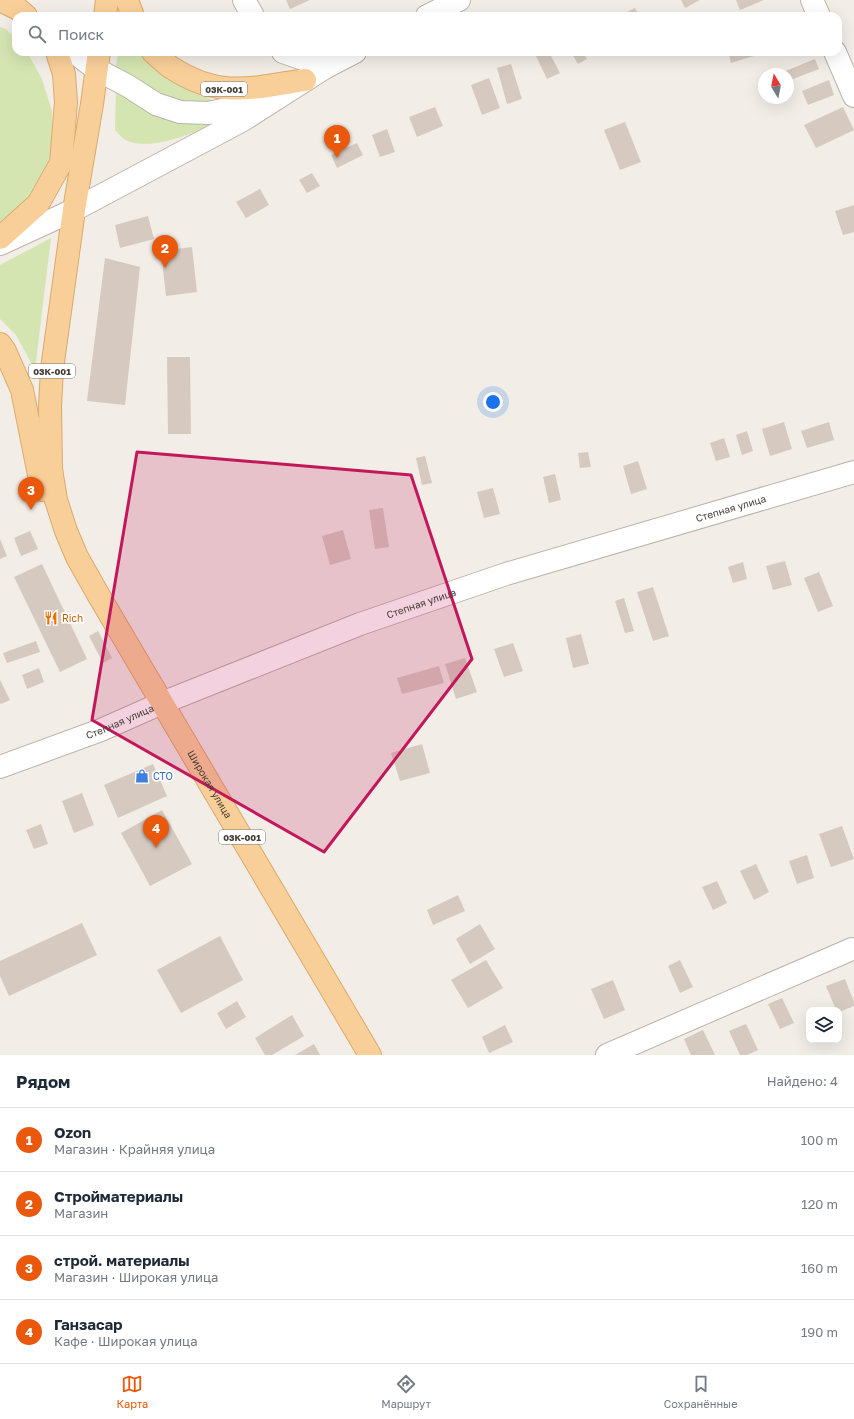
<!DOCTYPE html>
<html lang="ru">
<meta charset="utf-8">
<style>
:root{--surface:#fff;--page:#f2f2f3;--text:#1f2937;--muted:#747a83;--line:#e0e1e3;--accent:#ea580c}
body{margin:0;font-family:"Golos Text",sans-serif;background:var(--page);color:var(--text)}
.controls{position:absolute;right:12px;bottom:12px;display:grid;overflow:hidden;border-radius:8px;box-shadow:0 4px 16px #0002}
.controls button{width:36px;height:36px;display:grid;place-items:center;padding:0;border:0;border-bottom:1px solid var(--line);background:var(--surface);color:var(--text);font:20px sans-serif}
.compass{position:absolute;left:758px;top:68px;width:36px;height:36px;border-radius:50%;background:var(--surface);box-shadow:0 4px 16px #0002;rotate:350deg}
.you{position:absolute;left:493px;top:402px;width:14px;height:14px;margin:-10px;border:3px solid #fff;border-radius:50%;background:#1a73e8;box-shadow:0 0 0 6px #1a73e833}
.badge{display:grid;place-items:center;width:26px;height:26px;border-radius:50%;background:var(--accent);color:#fff;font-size:13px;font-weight:700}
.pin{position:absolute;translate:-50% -33px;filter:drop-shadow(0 1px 2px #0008)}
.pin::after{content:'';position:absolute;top:21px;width:14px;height:12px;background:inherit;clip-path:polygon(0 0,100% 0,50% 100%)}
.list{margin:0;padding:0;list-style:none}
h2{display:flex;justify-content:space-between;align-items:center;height:52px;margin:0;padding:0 16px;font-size:17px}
h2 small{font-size:13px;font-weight:400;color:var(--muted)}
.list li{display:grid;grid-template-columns:26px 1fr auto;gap:12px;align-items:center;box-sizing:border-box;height:64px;padding:0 16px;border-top:1px solid var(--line)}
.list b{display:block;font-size:15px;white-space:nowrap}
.list p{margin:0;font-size:13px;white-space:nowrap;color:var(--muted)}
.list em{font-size:13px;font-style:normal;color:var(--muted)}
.icon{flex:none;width:22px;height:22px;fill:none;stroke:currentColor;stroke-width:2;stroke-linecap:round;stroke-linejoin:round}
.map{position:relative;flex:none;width:854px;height:1055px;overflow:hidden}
.search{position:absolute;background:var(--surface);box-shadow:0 4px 16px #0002;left:12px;right:12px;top:12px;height:44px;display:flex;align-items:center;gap:10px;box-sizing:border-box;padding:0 14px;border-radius:12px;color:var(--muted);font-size:15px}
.sheet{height:308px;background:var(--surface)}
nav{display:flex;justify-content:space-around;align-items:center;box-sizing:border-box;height:56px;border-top:1px solid var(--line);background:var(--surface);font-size:11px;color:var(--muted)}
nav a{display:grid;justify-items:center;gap:2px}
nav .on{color:var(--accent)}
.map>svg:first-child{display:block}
.green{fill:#d5e5b2}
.building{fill:#d6cac0}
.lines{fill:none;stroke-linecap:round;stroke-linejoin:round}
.minor-casing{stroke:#bdb3aa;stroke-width:24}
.major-casing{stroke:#dda96a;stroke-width:24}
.minor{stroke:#fff;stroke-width:22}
.major{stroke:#f9cf99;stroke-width:22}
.marked{fill:#c2185b;fill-opacity:0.2;stroke:#c2185b;stroke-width:3;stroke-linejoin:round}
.labels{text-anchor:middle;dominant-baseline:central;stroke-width:3.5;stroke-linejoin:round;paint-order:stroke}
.shield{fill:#fff;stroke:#7d7772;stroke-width:1}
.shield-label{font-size:9px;font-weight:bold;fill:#453d36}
.street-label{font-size:10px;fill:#453d36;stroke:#fff}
.food-label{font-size:10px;fill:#c56008;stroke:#fff;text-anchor:start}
.shop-label{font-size:10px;fill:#366cbe;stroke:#fff;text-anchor:start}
</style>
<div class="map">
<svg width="854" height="1055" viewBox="0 0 854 1055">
<rect width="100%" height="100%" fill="#f2ede7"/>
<path class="green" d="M0,27L6,29L16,39V52H27L42,79L52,111L53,149L44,173L30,197L10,218L0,225Z
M118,52H146L180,84L220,104L171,103L115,72Z
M116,89L188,123L209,125C190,136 144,152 124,139C121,137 118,133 115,130Z
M51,238L35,370L16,335L0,319V265Z"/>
<path class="building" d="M286,0H310L290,9Z
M681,0H700L685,8Z
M736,0H764L740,10Z
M635,8L639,16H626L625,13Z
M534,52H549L560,73L547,79Z
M571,52H583L587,59L578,64Z
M728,52H766L731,63Z
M815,59L819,69L788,81V74H778Z
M511,64L522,99L507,104L497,68Z
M489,78L500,108L482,115L471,85Z
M829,80L834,95L808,105L802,91Z
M435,107L443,126L417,137L409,117Z
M843,107L854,130L816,148L804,125Z
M625,122L641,162L620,170L604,130Z
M387,129L395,152L380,157L372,135Z
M357,143L363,155L337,168L331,155Z
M312,173L320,186L307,193L299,180Z
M260,189L269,205L246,218L236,202Z
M854,205V232L843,235L835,211Z
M148,216L154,239L120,248L115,225Z
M192,247L197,292L166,296L161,251Z
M105,258L140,267L125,405L87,401Z
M167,357H190L191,434H168Z
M784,422L792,449L770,456L762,429Z
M829,422L834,440L807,448L801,431Z
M747,431L753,451L742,455L736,435Z
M724,438L730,457L716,461L710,443Z
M588,452L591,467L580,468L578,453Z
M425,456L432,483L422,485L416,458Z
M638,461L647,489L631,494L623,466Z
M555,474L561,500L549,503L543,477Z
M493,488L500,514L484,518L477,492Z
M383,508L389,547L375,549L369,510Z
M343,530L351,559L330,565L322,536Z
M30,531L38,549L21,556L14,538Z
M0,539L7,556L0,559Z
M785,561L792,585L773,590L766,566Z
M743,562L747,579L733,583L728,567Z
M42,564L87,659L60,672L14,577Z
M819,572L833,606L818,612L804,578Z
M653,587L669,636L653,641L637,592Z
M624,598L634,631L625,633L615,601Z
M98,631L112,658L103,663L89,636Z
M581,634L589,664L573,668L566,638Z
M36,641L40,652L7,663L3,653Z
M513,643L523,671L504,677L494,649Z
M465,658L477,692L456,699L445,664Z
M439,666L444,683L402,694L397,678Z
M39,668L44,682L27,689L22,675Z
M0,680L10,700L1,704L0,703Z
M422,744L430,773L400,781L391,753Z
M153,764L167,796L118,818L104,785Z
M82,793L94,825L74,833L62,801Z
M162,810L192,864L150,886L121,833Z
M41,824L48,844L34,849L26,830Z
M842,826L854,859L831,867L819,834Z
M807,855L814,878L797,884L789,861Z
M756,864L769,892L754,900L740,871Z
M717,881L727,903L713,910L702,887Z
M458,895L465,911L433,925L427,910Z
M82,923L97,955L9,996L0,976V961Z
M480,924L495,949L470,964L456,939Z
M220,936L243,980L181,1013L157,970Z
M486,960L503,988L468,1008L451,980Z
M680,960L693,987L680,993L668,966Z
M845,979L854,1002V1006L839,1012V1010H836L826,986Z
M613,980L625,1010L604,1019L591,989Z
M782,998L794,1023L780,1029L768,1004Z
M237,1001L246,1017L226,1029L217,1013Z
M292,1015L304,1036L272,1055H265L255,1038Z
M746,1024L758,1050L747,1055H740L729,1031Z
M505,1025L513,1042L489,1053L482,1037Z
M703,1030L715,1055H691L684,1039Z
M314,1044L320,1055H295Z"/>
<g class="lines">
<g class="minor-casing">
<g id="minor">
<path d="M244,0L253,16"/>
<path d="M812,0L819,16"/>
<path d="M427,16L459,0"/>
<path d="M74,52L96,69L128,86L156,104L180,112L209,113L243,105L263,97"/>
<path d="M283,52L326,67"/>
<path d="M835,52L854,96"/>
<path d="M0,244L74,210L243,120L326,67L355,52"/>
<path id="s1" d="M0,767L101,730L162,703L360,624L506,574L854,472"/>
<path d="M607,1055L852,949"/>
</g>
</g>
<g class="major-casing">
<g id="major">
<path d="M0,0L18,9L26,16"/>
<path d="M127,0L133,16"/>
<path d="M105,16L107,0"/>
<path id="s2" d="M99,52L92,104L74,210L52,369L50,406L51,469L56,500L66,531L77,557L99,596L370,1055"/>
<path d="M153,52C159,57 165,64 172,68C219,99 253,88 305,80"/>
<path d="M0,238L38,204L61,163L66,102L64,74L57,52"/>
<path d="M0,344L5,351L22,390L42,490"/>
</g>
</g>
<use href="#minor" class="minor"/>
<use href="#major" class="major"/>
</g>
<path class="marked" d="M137,452L411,475L472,659L324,852L92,720Z"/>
<defs>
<g id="restaurant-bare" transform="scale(1.08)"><path d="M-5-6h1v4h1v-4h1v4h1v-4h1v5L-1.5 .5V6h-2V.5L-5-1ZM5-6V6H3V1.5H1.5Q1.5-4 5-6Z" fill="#e8710a" stroke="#fff" stroke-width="2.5" paint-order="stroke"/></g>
<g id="shop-bare" transform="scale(1.08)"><path d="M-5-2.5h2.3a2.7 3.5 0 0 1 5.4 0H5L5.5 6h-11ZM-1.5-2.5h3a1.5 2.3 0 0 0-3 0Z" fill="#3f7fe0" stroke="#fff" stroke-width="2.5" paint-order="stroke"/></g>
</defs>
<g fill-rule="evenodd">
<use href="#restaurant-bare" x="51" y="618"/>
<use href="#shop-bare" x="142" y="776"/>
</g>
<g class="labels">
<g class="shield">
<rect x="201" y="82" width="46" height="14" rx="3"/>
<rect x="29" y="364" width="46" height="14" rx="3"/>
<rect x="219" y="830" width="46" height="14" rx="3"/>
</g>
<g class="shield-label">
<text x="224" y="89">03К-001</text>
<text x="52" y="371">03К-001</text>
<text x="242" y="837">03К-001</text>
</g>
<g class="street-label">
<text stroke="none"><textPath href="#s1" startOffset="776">Степная улица</textPath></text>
<text stroke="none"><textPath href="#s1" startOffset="452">Степная улица</textPath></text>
<text stroke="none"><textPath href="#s1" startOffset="128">Степная улица</textPath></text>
<text stroke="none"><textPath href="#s2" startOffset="776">Широкая улица</textPath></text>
</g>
<g class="food-label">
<text x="62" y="618">Rich</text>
</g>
<g class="shop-label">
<text x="153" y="776">СТО</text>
</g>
</g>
</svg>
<div class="controls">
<button><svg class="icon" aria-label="layers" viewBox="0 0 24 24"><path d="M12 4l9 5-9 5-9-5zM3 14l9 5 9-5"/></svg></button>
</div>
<svg class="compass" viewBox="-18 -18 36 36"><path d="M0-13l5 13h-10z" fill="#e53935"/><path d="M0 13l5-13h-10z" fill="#747a83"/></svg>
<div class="you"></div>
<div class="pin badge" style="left:337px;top:158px">1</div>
<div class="pin badge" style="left:165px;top:268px">2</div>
<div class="pin badge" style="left:31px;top:510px">3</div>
<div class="pin badge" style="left:156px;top:848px">4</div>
<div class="search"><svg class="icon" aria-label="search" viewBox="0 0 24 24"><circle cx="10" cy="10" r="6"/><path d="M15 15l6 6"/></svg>Поиск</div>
</div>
<section class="sheet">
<h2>Рядом<small>Найдено: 4</small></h2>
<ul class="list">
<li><span class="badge">1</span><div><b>Ozon</b><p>Магазин · Крайняя улица</p></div><em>100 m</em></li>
<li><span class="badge">2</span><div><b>Стройматериалы</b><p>Магазин</p></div><em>120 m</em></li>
<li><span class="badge">3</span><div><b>строй. материалы</b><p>Магазин · Широкая улица</p></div><em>160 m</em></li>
<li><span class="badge">4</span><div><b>Ганзасар</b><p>Кафе · Широкая улица</p></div><em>190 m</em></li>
</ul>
</section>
<nav>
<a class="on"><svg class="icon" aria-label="map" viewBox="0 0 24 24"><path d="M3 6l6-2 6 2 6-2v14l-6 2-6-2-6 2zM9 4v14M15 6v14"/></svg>Карта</a>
<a><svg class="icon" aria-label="directions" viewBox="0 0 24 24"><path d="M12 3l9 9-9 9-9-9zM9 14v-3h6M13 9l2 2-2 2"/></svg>Маршрут</a>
<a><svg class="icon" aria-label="saved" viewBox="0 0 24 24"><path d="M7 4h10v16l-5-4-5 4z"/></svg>Сохранённые</a>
</nav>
